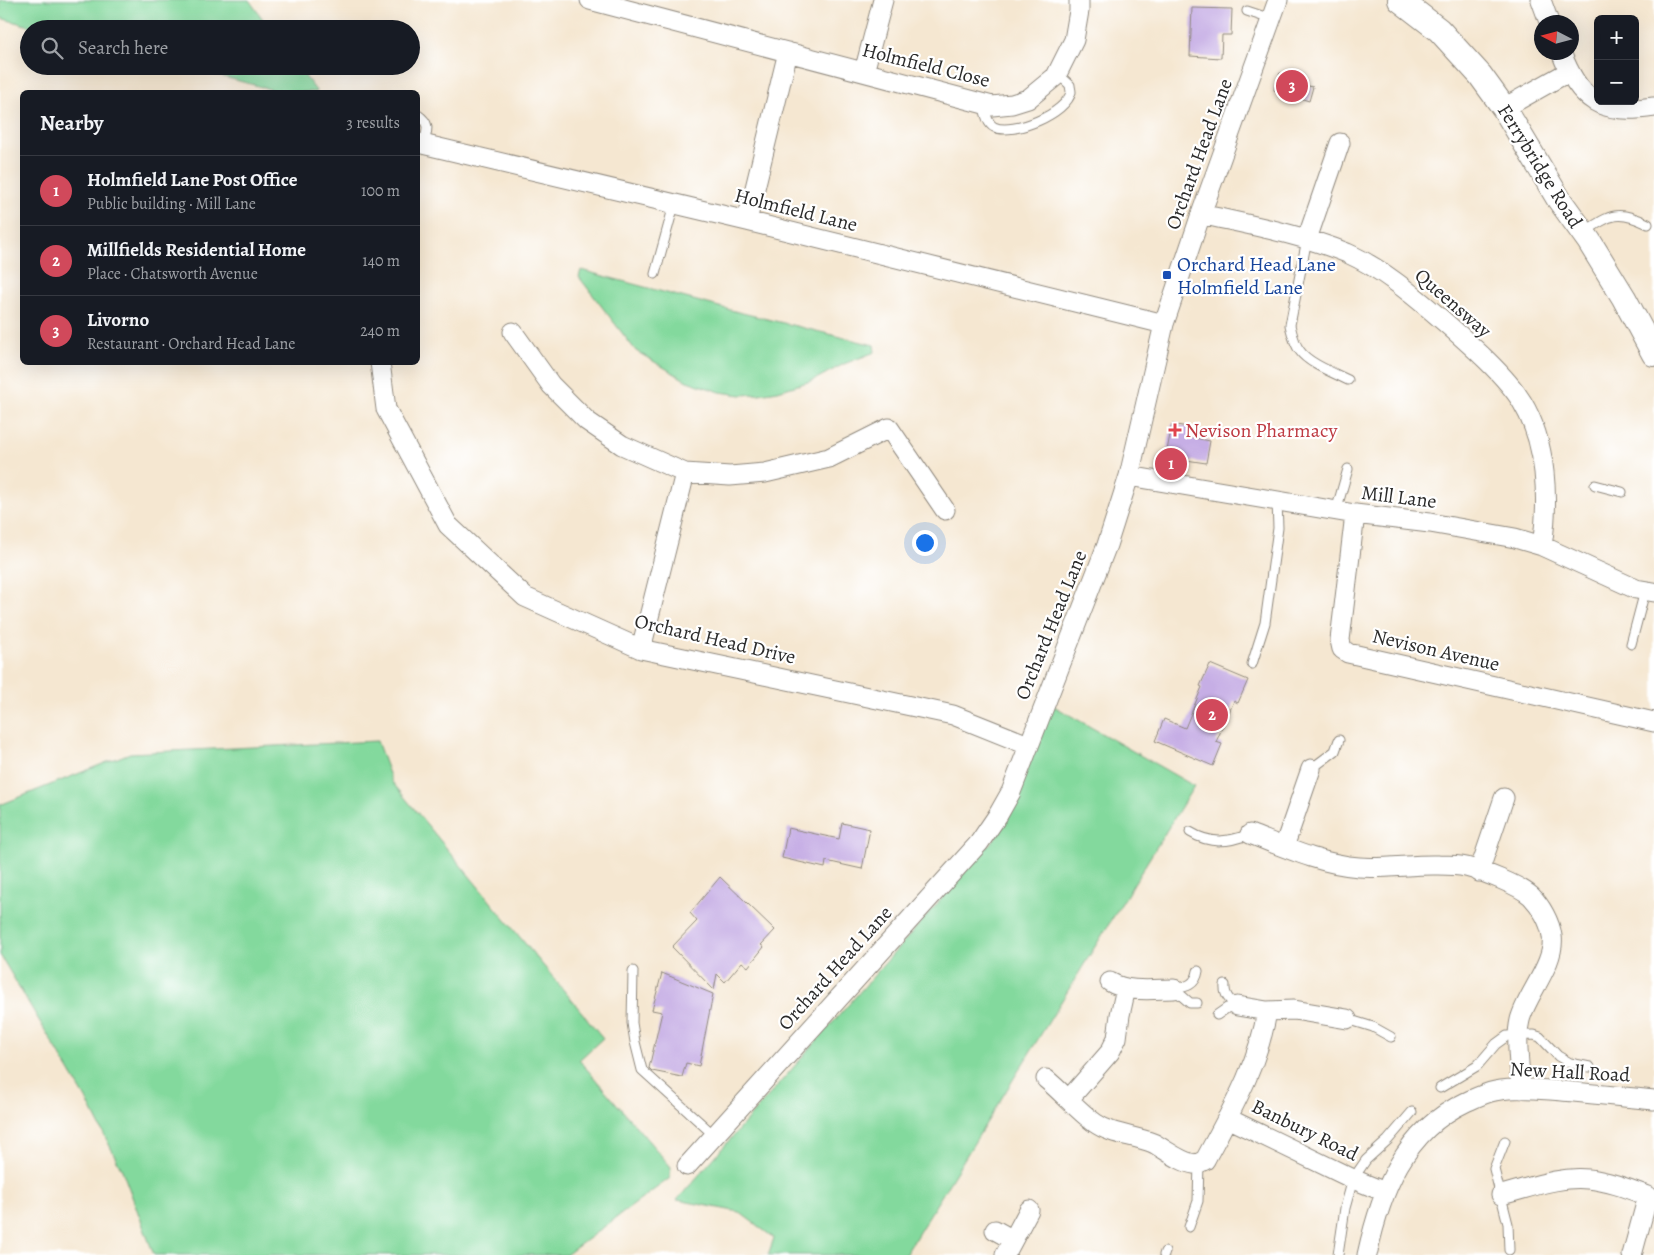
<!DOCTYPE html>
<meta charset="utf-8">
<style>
:root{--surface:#171b24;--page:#20242c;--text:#f1f3f6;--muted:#9ea1a6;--line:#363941;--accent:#d1495b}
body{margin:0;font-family:Alegreya,serif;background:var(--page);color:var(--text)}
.controls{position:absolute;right:15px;top:15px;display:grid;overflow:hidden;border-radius:8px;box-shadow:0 5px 20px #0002}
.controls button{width:45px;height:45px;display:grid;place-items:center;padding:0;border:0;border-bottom:1px solid var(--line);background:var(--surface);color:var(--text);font:25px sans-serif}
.compass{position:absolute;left:1534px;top:15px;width:45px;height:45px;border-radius:50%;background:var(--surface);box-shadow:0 5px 20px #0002;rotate:276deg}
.you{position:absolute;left:924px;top:542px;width:18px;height:18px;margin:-12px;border:4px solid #fff;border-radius:50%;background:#1a73e8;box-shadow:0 0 0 8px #1a73e833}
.badge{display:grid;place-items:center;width:32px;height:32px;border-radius:50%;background:var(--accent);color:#fff;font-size:16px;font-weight:700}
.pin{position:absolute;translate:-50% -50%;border:2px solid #fff;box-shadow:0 1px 5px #0006}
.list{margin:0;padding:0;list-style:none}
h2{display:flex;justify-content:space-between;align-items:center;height:65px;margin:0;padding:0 20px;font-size:21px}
h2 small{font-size:16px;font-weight:400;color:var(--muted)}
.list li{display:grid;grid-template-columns:32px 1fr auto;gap:15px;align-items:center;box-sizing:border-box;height:70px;padding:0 20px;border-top:1px solid var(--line)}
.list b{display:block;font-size:19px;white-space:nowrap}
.list p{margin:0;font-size:16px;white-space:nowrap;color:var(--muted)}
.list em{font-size:16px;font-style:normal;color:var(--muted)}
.icon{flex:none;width:28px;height:28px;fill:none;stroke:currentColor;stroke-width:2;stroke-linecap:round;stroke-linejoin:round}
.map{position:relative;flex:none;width:1654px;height:1255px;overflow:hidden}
.search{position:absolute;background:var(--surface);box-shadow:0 5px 20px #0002;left:20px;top:20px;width:400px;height:55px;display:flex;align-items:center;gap:12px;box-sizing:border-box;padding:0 18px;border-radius:28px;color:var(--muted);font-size:19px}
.panel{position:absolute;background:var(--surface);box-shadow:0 5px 20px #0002;left:20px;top:90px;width:400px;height:275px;border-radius:8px}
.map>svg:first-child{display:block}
.green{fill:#83d99d;stroke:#578264}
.building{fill:#c6aee5}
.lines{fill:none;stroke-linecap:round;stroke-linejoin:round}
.service-casing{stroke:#90897e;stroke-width:11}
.minor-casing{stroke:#90897e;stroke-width:21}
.tertiary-casing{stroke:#90897e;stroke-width:26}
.service{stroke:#fff;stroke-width:9}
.minor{stroke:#fff;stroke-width:19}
.tertiary{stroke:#fff;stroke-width:24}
.transit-dot{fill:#1a4fb4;stroke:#fff;stroke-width:2}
.health-dot{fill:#e0444e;stroke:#fff;stroke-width:2}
.labels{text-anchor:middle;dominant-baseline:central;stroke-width:4.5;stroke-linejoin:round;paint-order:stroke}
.street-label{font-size:20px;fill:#2b2b2b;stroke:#fff}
.transit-label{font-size:20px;fill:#164399;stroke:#fff;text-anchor:start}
.health-label{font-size:20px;fill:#be3a42;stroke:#fff;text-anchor:start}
</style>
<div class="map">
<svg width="1654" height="1255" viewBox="0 0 1654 1255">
<rect width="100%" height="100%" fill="#fff"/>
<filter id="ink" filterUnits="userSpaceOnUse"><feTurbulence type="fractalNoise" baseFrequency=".02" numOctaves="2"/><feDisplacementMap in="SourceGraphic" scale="10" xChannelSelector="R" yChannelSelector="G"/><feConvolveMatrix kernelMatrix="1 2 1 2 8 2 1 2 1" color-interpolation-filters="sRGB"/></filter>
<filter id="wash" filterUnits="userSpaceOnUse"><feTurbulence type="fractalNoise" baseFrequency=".0096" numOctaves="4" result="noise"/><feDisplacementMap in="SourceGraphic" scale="20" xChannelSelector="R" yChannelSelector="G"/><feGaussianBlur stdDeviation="1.12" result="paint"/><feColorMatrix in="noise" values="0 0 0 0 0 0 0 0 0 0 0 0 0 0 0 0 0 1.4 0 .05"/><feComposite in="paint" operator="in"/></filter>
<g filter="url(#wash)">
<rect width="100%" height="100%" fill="#f5e7d1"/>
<path class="green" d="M0,0H249L270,29H41L0,18Z
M182,66H297L317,92H281Z
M581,270L738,312L874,345L875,352L844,364L814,380L778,391L759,394L741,395L720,392L687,381L636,351L579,277Z
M1052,705L1194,786L905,1255H768L774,1238L739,1212L677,1200L1001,831L1009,816Z
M377,741L392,782L603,1038L579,1060L671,1167L670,1178L566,1255H154L122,1170L86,1099L0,955V805L130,753Z"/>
<g id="blocks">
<path class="building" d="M1192,8L1232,9L1231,35H1222L1221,58L1190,56Z
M1280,73L1305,81L1304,85L1313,87L1309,101L1274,90Z
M1172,424L1192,428L1190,437L1210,441L1206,463L1186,460L1183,471L1164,467Z
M1210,664L1248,680L1238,703L1234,701L1216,742L1222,744L1213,766L1155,741L1164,719L1185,728L1202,687L1200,686Z
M842,823L870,829L862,869L826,861L825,868L782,858L788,828L839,839Z
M720,877L775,930L761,945L764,947L748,967L742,962L725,982L717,974L714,990L672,947L697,921L690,913Z
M662,973L713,994L699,1066L686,1063L682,1077L652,1071L649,1068L662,1012L652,1010Z"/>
</g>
</g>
<g filter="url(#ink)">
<use href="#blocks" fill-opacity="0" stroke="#90897e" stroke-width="1"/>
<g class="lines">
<g class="service-casing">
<path id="service" d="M1247,11L1271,19
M983,103C985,111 987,124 994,127C1013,136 1067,113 1071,92C1071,90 1070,87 1070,85L1057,73
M418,115C431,124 427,130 424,144
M1583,233C1610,215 1617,209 1648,224
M1307,239L1290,325C1292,333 1294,344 1300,351C1308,363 1334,373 1348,380
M655,274L674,205
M1595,485L1622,492
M1336,511L1348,469
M1631,644L1645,591
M1252,664L1265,623L1278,528L1277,501
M1311,769L1335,751L1339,740
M1190,832C1211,845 1229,842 1250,834
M633,971L632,1023L635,1042L642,1070L715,1136
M1225,985C1224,995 1229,1000 1237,1006
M1174,989C1186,987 1196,985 1198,971
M1174,989L1190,1003H1197
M1217,1015L1227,1008L1237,1006
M1347,1019L1373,1027L1391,1037
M1440,1088L1477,1066L1496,1044L1507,1036L1534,1035L1540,1037L1558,1056L1570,1063L1590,1067
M1505,1141L1494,1169L1508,1224L1509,1250
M1189,1227L1198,1201L1199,1163
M1164,1255L1165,1252
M1338,1255L1345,1208L1353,1179L1366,1160L1388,1140L1412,1112"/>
</g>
<g class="minor-casing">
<path id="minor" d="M590,0L992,106L1012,104L1028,99L1056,76L1074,40L1079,11V0
M1541,0L1549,22
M1561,52C1580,102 1601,115 1654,107
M864,72L883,0
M1504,108L1568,72
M418,143L747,221L1164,324
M1201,214C1249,225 1300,234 1347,253C1381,268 1412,294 1440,318C1465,340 1505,374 1522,402C1547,443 1549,500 1542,546
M747,221L788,52
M1307,239L1340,143
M513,332L551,385L587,421L622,445L685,473L730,476L765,473L829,458L889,428L945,510
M380,362L386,409L448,525L525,597L641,649L953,715L1028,745
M1129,476L1355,514L1430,523L1515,538L1542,546L1636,589L1654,592
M1355,514L1340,640L1342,649L1348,653L1654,722
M641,649L685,473
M1250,834C1286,848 1321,864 1359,867C1386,869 1413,864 1439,865C1447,865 1458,865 1466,867C1482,871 1519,885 1531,896C1541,906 1550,922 1552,936C1556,963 1526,995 1520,1020C1515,1042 1520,1067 1521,1089
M1284,847L1311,769
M1479,872L1504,798
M1110,982C1128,993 1154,989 1174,989
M1237,1006L1267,1011L1294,1010L1347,1019
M1046,1079C1062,1092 1078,1111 1095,1123C1112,1135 1133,1135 1153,1143C1165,1149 1180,1162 1194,1164C1198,1164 1201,1162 1205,1160C1230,1113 1259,1064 1267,1011
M1069,1099L1110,1052L1117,1038L1120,1015L1126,988
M1227,1118L1353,1179L1385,1192
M687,1166L979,843L998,815L1011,792L1107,545L1129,476L1164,324L1201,214L1278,0
M1501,1195C1529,1188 1559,1176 1588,1179C1609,1181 1629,1189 1648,1196L1632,1255
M995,1230L1013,1240
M1005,1255L1029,1210
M1367,1255C1381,1191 1404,1131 1466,1102C1475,1098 1485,1093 1495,1091C1521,1086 1548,1090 1574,1092C1601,1095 1627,1097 1654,1100"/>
</g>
<g class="tertiary-casing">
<path id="tertiary" d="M1400,0L1439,30L1480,75L1504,108L1558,198L1589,241L1624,298L1654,354"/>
</g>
<use href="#service" class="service"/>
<use href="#minor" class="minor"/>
<use href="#tertiary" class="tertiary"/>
</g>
</g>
<rect class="transit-dot" x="1162" y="270" width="10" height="10" rx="2.5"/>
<path class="health-dot" d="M1172.5 422.5h5v5h5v5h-5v5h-5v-5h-5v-5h5z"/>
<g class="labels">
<g class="street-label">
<text transform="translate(926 65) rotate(14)">Holmfield Close</text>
<text transform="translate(1199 154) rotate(-70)">Orchard Head Lane</text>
<text transform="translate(1540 166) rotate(58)">Ferrybridge Road</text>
<text transform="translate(796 210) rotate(14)">Holmfield Lane</text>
<text transform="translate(1453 303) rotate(41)">Queensway</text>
<text transform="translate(1399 497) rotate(7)">Mill Lane</text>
<text transform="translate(1051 625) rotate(-68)">Orchard Head Lane</text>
<text transform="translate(715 639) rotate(13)">Orchard Head Drive</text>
<text transform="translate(1436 650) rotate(13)">Nevison Avenue</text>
<text transform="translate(835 968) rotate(-48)">Orchard Head Lane</text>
<text transform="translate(1570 1072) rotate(3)">New Hall Road</text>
<text transform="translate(1305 1130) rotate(26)">Banbury Road</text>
</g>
<g class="transit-label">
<text x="1177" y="264">Orchard Head Lane<tspan x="1177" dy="23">Holmfield Lane</tspan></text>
</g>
<g class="health-label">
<text x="1185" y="430">Nevison Pharmacy</text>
</g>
</g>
</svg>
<div class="controls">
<button>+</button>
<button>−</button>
</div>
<svg class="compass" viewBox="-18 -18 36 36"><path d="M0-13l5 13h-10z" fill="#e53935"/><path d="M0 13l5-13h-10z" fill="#9ea1a6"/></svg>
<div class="you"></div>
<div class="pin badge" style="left:1171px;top:464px">1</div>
<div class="pin badge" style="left:1212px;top:715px">2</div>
<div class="pin badge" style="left:1292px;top:86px">3</div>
<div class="search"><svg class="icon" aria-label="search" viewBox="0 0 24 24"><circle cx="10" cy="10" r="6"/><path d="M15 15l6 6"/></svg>Search here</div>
<section class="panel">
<h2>Nearby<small>3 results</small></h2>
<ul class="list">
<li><span class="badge">1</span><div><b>Holmfield Lane Post Office</b><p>Public building · Mill Lane</p></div><em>100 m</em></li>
<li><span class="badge">2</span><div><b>Millfields Residential Home</b><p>Place · Chatsworth Avenue</p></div><em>140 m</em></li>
<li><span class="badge">3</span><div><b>Livorno</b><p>Restaurant · Orchard Head Lane</p></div><em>240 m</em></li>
</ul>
</section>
</div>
